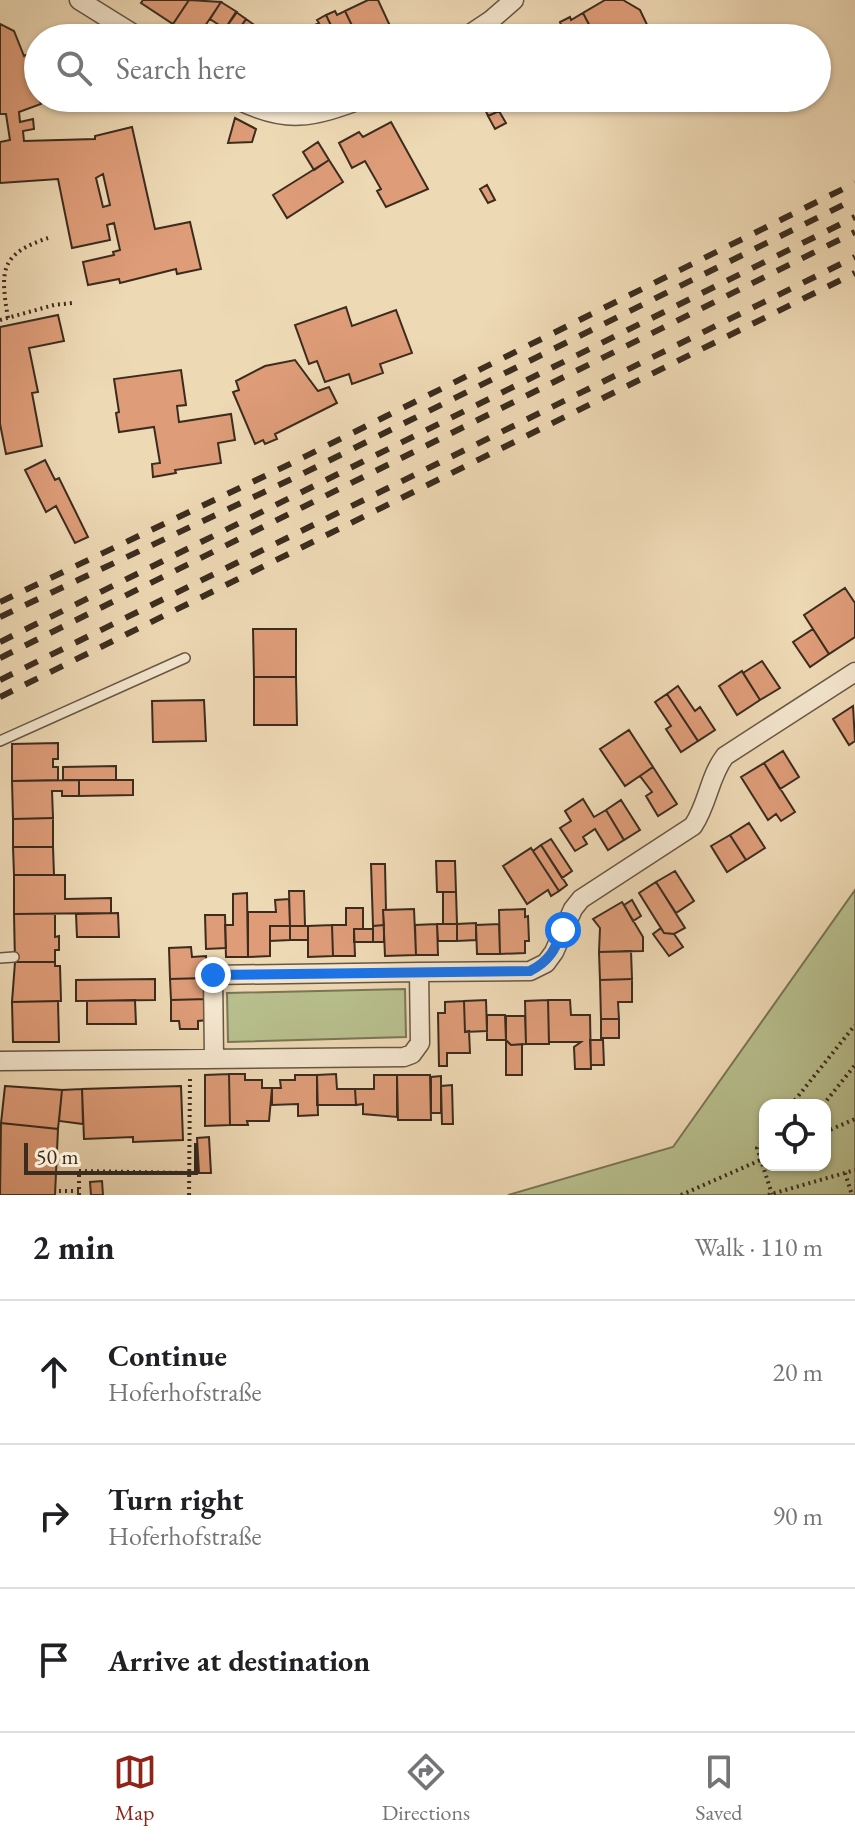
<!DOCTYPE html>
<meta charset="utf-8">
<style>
:root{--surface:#fff;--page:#f6f6f6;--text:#202124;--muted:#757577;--line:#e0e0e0;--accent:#8f2418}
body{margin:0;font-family:"EB Garamond",serif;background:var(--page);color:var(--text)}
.controls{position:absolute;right:24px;bottom:24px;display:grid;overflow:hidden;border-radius:16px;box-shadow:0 2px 6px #0004}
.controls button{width:72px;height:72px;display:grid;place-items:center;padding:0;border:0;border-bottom:2px solid var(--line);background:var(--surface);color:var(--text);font:40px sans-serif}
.scale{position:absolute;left:24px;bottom:20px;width:174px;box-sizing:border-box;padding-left:8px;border:4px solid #3b2c1e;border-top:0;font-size:22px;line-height:28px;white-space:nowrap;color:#3b2c1e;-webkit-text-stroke:6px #f4e6cf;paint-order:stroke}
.stop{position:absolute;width:24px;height:24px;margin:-18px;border:6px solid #1a73e8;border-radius:50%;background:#fff}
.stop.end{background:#1a73e8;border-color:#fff;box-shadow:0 2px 8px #0008}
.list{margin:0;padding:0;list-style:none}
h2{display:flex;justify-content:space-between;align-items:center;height:104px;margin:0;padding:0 32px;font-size:34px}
h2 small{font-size:26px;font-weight:400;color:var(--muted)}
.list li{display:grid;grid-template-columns:52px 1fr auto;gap:24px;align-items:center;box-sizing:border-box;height:144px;padding:0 32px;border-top:2px solid var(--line)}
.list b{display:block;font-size:30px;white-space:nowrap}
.list p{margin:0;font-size:26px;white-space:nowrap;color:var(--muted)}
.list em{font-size:26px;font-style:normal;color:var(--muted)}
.icon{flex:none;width:44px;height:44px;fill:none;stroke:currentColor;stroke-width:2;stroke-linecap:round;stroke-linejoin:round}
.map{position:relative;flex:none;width:855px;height:1195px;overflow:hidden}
.search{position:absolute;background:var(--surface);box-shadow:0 2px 6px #0004;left:24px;right:24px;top:24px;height:88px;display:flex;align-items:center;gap:20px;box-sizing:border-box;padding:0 28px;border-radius:44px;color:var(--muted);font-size:30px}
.sheet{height:536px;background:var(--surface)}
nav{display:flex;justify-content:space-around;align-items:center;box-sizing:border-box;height:112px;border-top:2px solid var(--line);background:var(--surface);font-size:22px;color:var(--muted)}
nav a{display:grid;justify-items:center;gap:4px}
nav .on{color:var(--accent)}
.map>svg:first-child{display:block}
.green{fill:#b8bf8e;stroke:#7a7656;stroke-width:2;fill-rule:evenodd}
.building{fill:#de9c78;stroke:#3b2c1e;stroke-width:2;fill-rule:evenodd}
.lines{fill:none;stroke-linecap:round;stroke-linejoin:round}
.lane-casing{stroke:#685744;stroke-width:12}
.street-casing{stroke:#685744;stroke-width:21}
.path{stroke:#3b2c1e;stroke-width:4;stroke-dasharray:2 4;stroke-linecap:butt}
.lane{stroke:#f4e6cf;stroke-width:9}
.street{stroke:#f4e6cf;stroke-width:18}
.rail{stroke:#3b2c1e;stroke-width:6;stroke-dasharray:14 14;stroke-linecap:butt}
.route{stroke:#1a73e8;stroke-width:10}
</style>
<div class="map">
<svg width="855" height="1195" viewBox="0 0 855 1195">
<rect width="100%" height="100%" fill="#eed9b5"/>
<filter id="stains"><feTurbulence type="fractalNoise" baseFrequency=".0025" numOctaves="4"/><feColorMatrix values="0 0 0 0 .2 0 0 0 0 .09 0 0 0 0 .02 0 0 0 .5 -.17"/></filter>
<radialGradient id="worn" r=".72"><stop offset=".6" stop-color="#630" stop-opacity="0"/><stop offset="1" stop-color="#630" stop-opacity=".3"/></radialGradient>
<path class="green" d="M855,890V1195H508L673,1147ZM765,1105H825V1165H765Z
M405,989L406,1037L228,1042L227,993Z"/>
<path class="building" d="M143,0H189L173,24L141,3Z
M189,0L221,2L197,38H193L173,24Z
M368,0H378L391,28L370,38H358L345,11Z
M605,0H623L640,10L651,33L642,38H596L583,13Z
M221,2L237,12L225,29L210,19Z
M335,11L337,15L345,11L358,38H337L326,15Z
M236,12L246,19L235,35L225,29Z
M583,13L596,38H551L548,32L561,25L560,22L570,17L571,20Z
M326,15L337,38H316L311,27L319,23L317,20Z
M246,19L260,29L257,35L261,38H234Z
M0,24L14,31L24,56L31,53L35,63L28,65L41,104L19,112L20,122L33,119L34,129L23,131L24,141L95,139V136L132,127L155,229L190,222L201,269L177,274L176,269L120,283L119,279L88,285L83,262L114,255L113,252L120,250L114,223L107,225L110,240L72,248L58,179L0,183V142L10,140L6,114H0ZM103,174L110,205L103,207L96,178Z
M311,27L316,38H289Z
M480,98H493L499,111L488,116Z
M523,98H538L513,110L510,104Z
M499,111L506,123L495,129L488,116Z
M235,118L256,129L252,142L228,143Z
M391,122L428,189L386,207L377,191L381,189L365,161L352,168L339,143L359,132L363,137Z
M318,142L329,160L314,170L303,152Z
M329,160L343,182L287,218L273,195Z
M487,185L495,200L488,203L480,189Z
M346,307L352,326L396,310L412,353L380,364L383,373L352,384L349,374L325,382L317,361L309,364L295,325Z
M58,315L64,341L29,348L38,392L32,393L42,446L6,454L0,424V327Z
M295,360L318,391L329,387L337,403L275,434L277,439L265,444L263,440L255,444L233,392L239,390L236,381L265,366Z
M181,370L186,405L177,406L179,422L231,414L235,440L218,443L221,463L175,470L176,473L153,477L152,464L160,463L154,427L119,432L116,413L119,412L114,379Z
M45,460L55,480L59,478L88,537L75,543L56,506L46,512L25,470Z
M845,588L855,603V637L829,654L804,615Z
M253,629H296V677H254Z
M813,629L829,654L810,667L793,642Z
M762,661L780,688L760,700L743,673Z
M742,671L760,700L737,715L719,686Z
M254,677H296L297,725H254Z
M678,686L695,711L700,707L715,730L698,741L667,694Z
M667,694L698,741L681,752L666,729L671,726L655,702Z
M204,700L206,741L153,742L152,701Z
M853,706L855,741L849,745L833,719Z
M629,730L653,767L625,786L600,749Z
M58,743V759H53V767H58V780L12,781V744Z
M783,751L799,777L780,789L764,763Z
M764,763L795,812L781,821L776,814L768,820L741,777Z
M116,766V780H63V767Z
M653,767L677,804L658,816L646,796L652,792L640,776Z
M79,780V796H62V791H52L53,818L13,819L12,781Z
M79,780H133V795L79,796Z
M583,799L594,817L606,810L624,840L608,850L595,829L583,837L587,844L575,851L560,828L571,821L565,811Z
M621,800L640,830L624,840L606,810Z
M53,818V847H13V819Z
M749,823L765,848L746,860L730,835Z
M730,835L746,860L727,872L711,846Z
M551,839L572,871L562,878L541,845Z
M541,845L567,885L559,891L533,851Z
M13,847H53L54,875H14Z
M531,848L559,891L551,896L548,890L527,904L503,866Z
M436,861H455L456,892H437Z
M371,864H385L386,910H383L384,925L373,926Z
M675,871L694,901L676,913L656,882Z
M14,875H65V899L111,898V913L14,914Z
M656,882L685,928L674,934L664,933L639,893Z
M289,891H304L305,926H290Z
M443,892H456L457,924H443Z
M247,893L248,957H226L225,925H233V894Z
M289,899L290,926H270V956L248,957V912H276L275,900Z
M632,900L641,916L633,921L624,905Z
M622,902L643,937V951L599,952L600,928L593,919Z
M346,908H363V929H354L355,956H333L332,925H346Z
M414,909L416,955L385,956L383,910Z
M525,909V917L528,916L529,941H525V953L500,954L499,910Z
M118,913L119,937H77L76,914Z
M14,914H55V937L59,936V950H55V962H15Z
M205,915H225L226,948L206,949Z
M476,923V940L457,941V924Z
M437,924H457V941H438Z
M437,924L438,955H416L415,925Z
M499,924L500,954H477L476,925Z
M332,925L333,956L308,957V926Z
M384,925V942H373V926Z
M270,926H290V940L270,941Z
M290,926H308V940H290Z
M661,928L664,933L674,934L683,947L669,956L653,934Z
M354,929H373V942H354Z
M191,947L192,957L206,956L207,978L170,979L169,948Z
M631,951L632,979L600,980L599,952Z
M15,962H55V966H60L61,1001L12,1002Z
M207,978V999L171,1000L170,979Z
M155,979V1000L76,1001V980Z
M632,979V1002H618L619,1019H601L600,980Z
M207,999L208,1020L198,1021V1029H180L179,1021H171V1000Z
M135,1000L136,1024H87V1001Z
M486,1000L487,1031L465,1032L464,1001Z
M548,1000H570L571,1015H590L591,1069H575L574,1047L581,1042H549Z
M548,1000L549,1044H526L525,1001Z
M58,1001L59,1042H13L12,1002Z
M464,1001L465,1032L469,1031L470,1053H447V1066H439L438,1013H445V1002Z
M487,1015H505L506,1040H487Z
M506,1016H525L526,1044L511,1045L506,1040Z
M601,1019H619V1038H601Z
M506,1040L511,1045L522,1044V1075H506Z
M590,1040H603L604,1065H591Z
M229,1074H245V1080H262V1088H272L269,1121H247L248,1125H230Z
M229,1074L230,1125L205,1126V1075Z
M336,1074L337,1089H355L356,1105H317V1075Z
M295,1075H317L318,1115L298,1116V1104L272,1105V1088H281L280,1080H295Z
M374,1075H397V1117L363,1114V1104L356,1105L355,1089H374Z
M397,1075H430L431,1120H398Z
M441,1076V1113H431V1077Z
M452,1085L453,1124H442L441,1086Z
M5,1086L62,1090L58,1129L1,1123Z
M181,1086L183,1140L133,1142V1137L84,1139L82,1089Z
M82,1089L83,1124L59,1121L62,1090Z
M1,1123L58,1129L55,1195H0Z
M209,1137L211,1173H199L197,1138Z
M102,1181L103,1195H91L90,1182Z"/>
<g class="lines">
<g class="lane-casing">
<path id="lane" d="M0,741L185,658
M0,958L14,957"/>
</g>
<g class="street-casing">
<path id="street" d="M79,0L140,38
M464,38L491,20L514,0
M234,98C286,125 312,118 365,98
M214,1059L213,975L419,972
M0,1061L404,1057L412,1054L420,1043L419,972L530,971L546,963L554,952L573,909L581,899L693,826C708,804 709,777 725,756L855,672"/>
</g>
<path class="path" d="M8,318C0,270 0,254 48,238
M0,320L54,305L72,303
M791,1105L855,1025
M823,1105L855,1065
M825,1132L855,1119
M765,1138L757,1148L772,1194
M845,1173L852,1195
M59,1191H79
M79,1195V1171L189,1173
M189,1195L190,1078
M681,1195L765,1158
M768,1195L855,1170"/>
<use href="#lane" class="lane"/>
<use href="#street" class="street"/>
<path class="rail" d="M0,602L290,464L855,183
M0,617L300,475L855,199
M0,642L855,217
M0,658L855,232
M0,680L855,257
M0,697L855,273"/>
</g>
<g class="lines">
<path class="route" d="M213,975L530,971C550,961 555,949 563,930"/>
</g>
<rect width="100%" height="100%" filter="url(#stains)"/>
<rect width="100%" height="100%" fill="url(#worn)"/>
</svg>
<div class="controls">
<button><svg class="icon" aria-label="locate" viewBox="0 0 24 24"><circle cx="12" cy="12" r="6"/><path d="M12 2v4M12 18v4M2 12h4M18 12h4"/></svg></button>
</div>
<div class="scale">50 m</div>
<div class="stop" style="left:563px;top:930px"></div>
<div class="stop end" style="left:213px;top:975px"></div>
<div class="search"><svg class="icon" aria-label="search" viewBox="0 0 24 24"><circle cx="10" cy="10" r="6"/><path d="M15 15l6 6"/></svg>Search here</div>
</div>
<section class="sheet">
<h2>2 min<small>Walk · 110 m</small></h2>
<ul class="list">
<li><svg class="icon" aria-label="ahead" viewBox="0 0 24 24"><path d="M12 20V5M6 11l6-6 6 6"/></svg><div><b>Continue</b><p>Hoferhofstraße</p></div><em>20 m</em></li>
<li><svg class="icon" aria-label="right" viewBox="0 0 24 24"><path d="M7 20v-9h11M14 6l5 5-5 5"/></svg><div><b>Turn right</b><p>Hoferhofstraße</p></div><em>90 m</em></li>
<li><svg class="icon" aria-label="arrive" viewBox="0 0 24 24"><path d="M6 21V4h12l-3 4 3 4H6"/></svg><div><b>Arrive at destination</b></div></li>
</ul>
</section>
<nav>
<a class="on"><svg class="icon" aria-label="map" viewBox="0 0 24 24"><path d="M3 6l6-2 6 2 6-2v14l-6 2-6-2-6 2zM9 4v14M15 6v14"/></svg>Map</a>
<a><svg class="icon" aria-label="directions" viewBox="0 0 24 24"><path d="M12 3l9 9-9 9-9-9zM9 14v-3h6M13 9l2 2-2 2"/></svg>Directions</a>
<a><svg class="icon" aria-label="saved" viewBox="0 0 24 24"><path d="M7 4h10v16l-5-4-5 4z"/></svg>Saved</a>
</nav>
